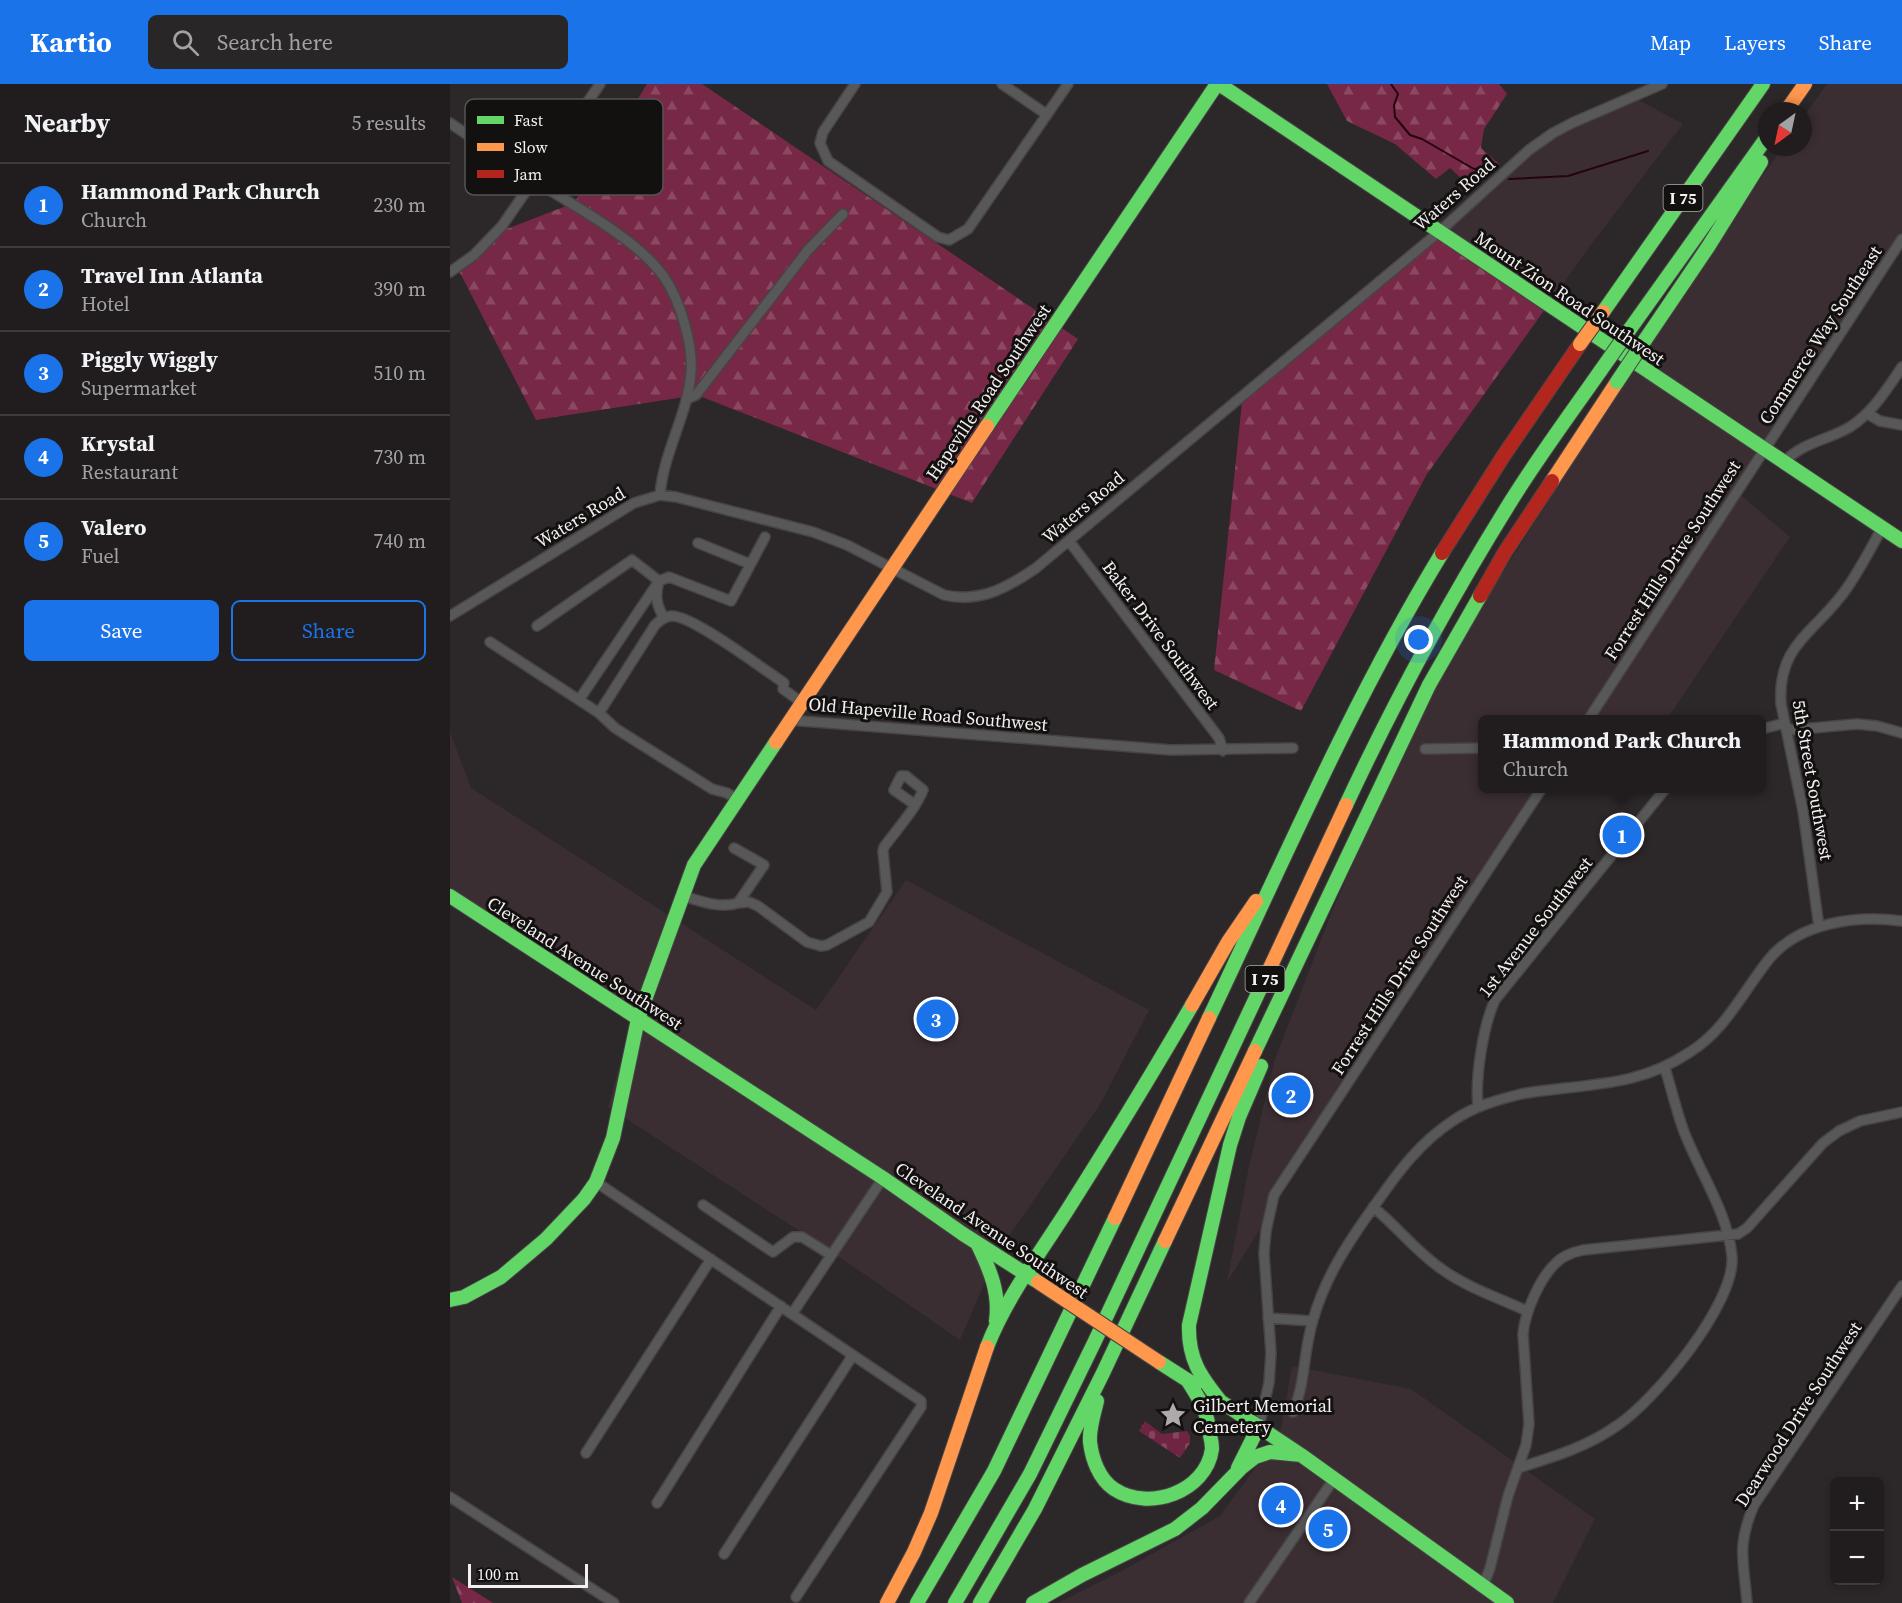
<!DOCTYPE html>
<meta charset="utf-8">
<style>
:root{--surface:#211d1e;--page:#292627;--text:#f1f3f6;--muted:#a2a2a4;--line:#3e3b3c;--accent:#1a73e8}
body{margin:0;font-family:"Source Serif 4",serif;background:var(--page);color:var(--text)}
.controls{position:absolute;right:18px;bottom:18px;display:grid;overflow:hidden;border-radius:9px;box-shadow:0 3px 9px #0003}
.controls button{width:54px;height:54px;display:grid;place-items:center;padding:0;border:0;border-bottom:2px solid var(--line);background:var(--surface);color:var(--text);font:30px sans-serif}
.compass{position:absolute;left:1308px;top:18px;width:54px;height:54px;border-radius:50%;background:var(--surface);box-shadow:0 3px 9px #0003;rotate:213deg}
.scale{position:absolute;left:18px;bottom:15px;width:120px;box-sizing:border-box;padding-left:6px;border:3px solid #f4eff0;border-top:0;font-size:16px;line-height:21px;white-space:nowrap;color:#f4eff0;-webkit-text-stroke:4px #131010;paint-order:stroke}
.you{position:absolute;left:969px;top:556px;width:21px;height:21px;margin:-15px;border:4px solid #fff;border-radius:50%;background:#1a73e8;box-shadow:0 0 0 9px #1a73e833}
.badge{display:grid;place-items:center;width:39px;height:39px;border-radius:50%;background:var(--accent);color:#fff;font-size:20px;font-weight:700}
.pin{position:absolute;translate:-50% -50%;border:3px solid #fff;box-shadow:0 2px 6px #0006}
.popup{position:absolute;left:1028px;top:631px;width:288px;height:78px;box-sizing:border-box;display:grid;place-content:center;border-radius:9px;background:var(--surface);filter:drop-shadow(0 2px 4px #0005);font-size:20px;white-space:nowrap;color:var(--muted)}
.popup b{font-size:22px;color:var(--text)}
.popup::after{content:'';position:absolute;left:50%;top:100%;margin-left:-12px;border:12px solid transparent;border-top-color:var(--surface)}
.list{margin:0;padding:0;list-style:none}
h2{display:flex;justify-content:space-between;align-items:center;height:78px;margin:0;padding:0 24px;font-size:26px}
h2 small{font-size:20px;font-weight:400;color:var(--muted)}
.list li{display:grid;grid-template-columns:39px 1fr auto;gap:18px;align-items:center;box-sizing:border-box;height:84px;padding:0 24px;border-top:2px solid var(--line)}
.list b{display:block;font-size:22px;white-space:nowrap}
.list p{margin:0;font-size:20px;white-space:nowrap;color:var(--muted)}
.list em{font-size:20px;font-style:normal;color:var(--muted)}
.actions{display:flex;gap:12px;padding:18px 24px}
.actions a{flex:1;padding:14px 0;border:2px solid var(--accent);border-radius:9px;text-align:center;font-size:21px;color:var(--accent)}
.actions .main{background:var(--accent);color:#fff}
.icon{flex:none;width:33px;height:33px;fill:none;stroke:currentColor;stroke-width:2;stroke-linecap:round;stroke-linejoin:round}
.map{position:relative;flex:none;width:1452px;height:1519px;overflow:hidden}
header{display:flex;align-items:center;gap:36px;box-sizing:border-box;height:84px;padding:0 30px;background:var(--accent);color:#fff}
header strong{font-size:28px}
nav{display:flex;gap:33px;margin-inline-start:auto;font-size:21px}
.search{width:420px;height:54px;background:var(--page);display:flex;align-items:center;gap:15px;box-sizing:border-box;padding:0 21px;border-radius:9px;color:var(--muted);font-size:22px}
main{display:flex}
aside{flex:1;background:var(--surface)}
.map>svg:first-child{display:block}
.built{fill:#3b2e32}
.forest{fill:url(#forest-firs)}
.cemetery{fill:url(#cemetery-stones)}
.lines{fill:none;stroke-linecap:round;stroke-linejoin:round}
.stream{stroke:#26040f;stroke-width:2}
.street-casing{stroke:#474445;stroke-width:12}
.fast-casing{stroke:#474445;stroke-width:16}
.slow-casing{stroke:#474445;stroke-width:16}
.jam-casing{stroke:#474445;stroke-width:16}
.street{stroke:#595858;stroke-width:9}
.fast{stroke:#63d668;stroke-width:14}
.slow{stroke:#ff974d;stroke-width:14}
.jam{stroke:#b3261e;stroke-width:14}
.fast-bridge-casing{stroke:#474445;stroke-width:16;stroke-linecap:butt}
.slow-bridge-casing{stroke:#474445;stroke-width:16;stroke-linecap:butt}
.fast-bridge{stroke:#63d668;stroke-width:14}
.slow-bridge{stroke:#ff974d;stroke-width:14}
.labels{text-anchor:middle;dominant-baseline:central;stroke-width:6;stroke-linejoin:round;paint-order:stroke}
.shield{fill:#131010;stroke:#b0acad;stroke-width:1.5}
.shield-label{font-size:16px;font-weight:bold;fill:#f4eff0}
.street-label{font-size:18px;fill:#f4eff0;stroke:#131010}
.poi-label{font-size:18px;fill:#f4eff0;stroke:#131010;text-anchor:start}
.key{fill:#131010;stroke:#565353;stroke-width:1.5}
.key-label{font-size:16px;fill:#f4eff0}
</style>
<header>
<strong>Kartio</strong>
<div class="search"><svg class="icon" aria-label="search" viewBox="0 0 24 24"><circle cx="10" cy="10" r="6"/><path d="M15 15l6 6"/></svg>Search here</div>
<nav><a>Map</a><a>Layers</a><a>Share</a></nav>
</header>
<main>
<aside>
<h2>Nearby<small>5 results</small></h2>
<ul class="list">
<li><span class="badge">1</span><div><b>Hammond Park Church</b><p>Church</p></div><em>230 m</em></li>
<li><span class="badge">2</span><div><b>Travel Inn Atlanta</b><p>Hotel</p></div><em>390 m</em></li>
<li><span class="badge">3</span><div><b>Piggly Wiggly</b><p>Supermarket</p></div><em>510 m</em></li>
<li><span class="badge">4</span><div><b>Krystal</b><p>Restaurant</p></div><em>730 m</em></li>
<li><span class="badge">5</span><div><b>Valero</b><p>Fuel</p></div><em>740 m</em></li>
</ul>
<div class="actions"><a class="main">Save</a><a>Share</a></div>
</aside>
<div class="map">
<svg width="1452" height="1519" viewBox="0 0 1452 1519">
<defs>
<pattern id="forest-firs" width="22" height="20" patternUnits="userSpaceOnUse" patternTransform="scale(1.5)"><rect width="22" height="20" fill="#772846"/><path d="M5 1l3.5 6h-7zM16 11l3.5 6h-7z" fill="#8b4861"/></pattern>
<pattern id="cemetery-stones" width="16" height="16" patternUnits="userSpaceOnUse" patternTransform="scale(1.5)"><rect width="16" height="16" fill="#6f2441"/><path d="M2 7V4a2 2 0 0 1 4 0v3zM10 15v-3a2 2 0 0 1 4 0v3z" fill="#84445d"/></pattern>
</defs>
<rect width="100%" height="100%" fill="#2c2728"/>
<path class="built" d="M1377,0H1452V160L1287,408L1340,453L1217,635L1032,636V704L1095,705L928,956L777,1198L799,1082L825,975L883,825L967,637L1038,511L1266,158L1333,63H1353V34Z
M1183,13L1233,40L1137,166L1098,221L993,148L1068,73L1106,49Z
M0,648L21,704L366,926L456,796L699,926L651,1019L548,1168L510,1256L382,1168L158,1023L182,936L0,816Z
M842,1282L961,1305L1145,1435L1103,1519H608L677,1484L770,1432L830,1350Z"/>
<path class="forest" d="M197,0H252L628,255L522,419L247,311L86,336L7,183L46,149L124,119Z
M877,0H1049L1057,10L1034,45L1031,64L1049,80L1022,104L1000,84L986,95L945,60L897,37Z
M993,148L1098,221L977,390L851,627L764,586L793,309Z
M2,1493L43,1519H12Z"/>
<path class="cemetery" d="M695,1337L712,1350L737,1347L740,1352V1359L730,1374L689,1347Z"/>
<g class="lines">
<path class="stream" d="M941,0L948,10L944,21L945,33L960,51L972,55L1024,85L1033,84L1040,87
M1059,95L1118,92L1198,67"/>
<g class="street-casing">
<path id="street" d="M405,0L373,48L370,59L378,77L488,153L499,156L518,145L618,0
M552,0L596,30
M0,39C35,63 71,87 106,110C140,131 191,160 214,193C230,216 243,260 241,288C238,331 213,369 210,411
M0,188L24,171L52,142L150,0
M237,315L246,311L358,166L393,130
M1418,330L1430,337L1452,341
M1334,378C1353,358 1378,356 1400,343C1423,328 1437,305 1452,283
M619,457L769,654L773,667
M248,459L300,480
M0,532L184,419L210,411L226,413L363,448L397,461L494,511C530,519 557,504 586,484L989,148L1079,66L1103,49L1122,39L1212,0
M87,542L182,476L209,497C205,512 206,520 214,534
M40,558L149,629L165,644L184,656L262,705L277,709L287,715
M129,616L209,497L219,493L281,517L315,453
M149,629L205,541C210,536 214,533 221,532C240,530 306,580 324,592L334,599L333,605L351,618
M339,636L721,666L843,664
M1138,636L1452,155
M1312,645L1331,640L1341,646L1407,640L1427,642L1452,649
M975,665L1032,664
M233,812C251,817 270,825 288,819L314,781L284,764
M288,819L299,818L308,822L357,858L371,862L377,861L419,838L437,808L433,767L434,763C447,745 465,726 473,706L456,692H451L444,706L464,720
M1369,843L1353,727L1331,620C1327,559 1367,548 1397,504C1410,485 1421,464 1432,444
M1028,1022C1025,994 1033,942 1045,916L1216,704
M146,1098L471,1317V1323L346,1513
M253,1121L323,1168L343,1153H352L381,1171
M923,1123C948,1143 967,1169 993,1186C1018,1204 1049,1214 1077,1227
M342,1230L433,1094
M818,1234L862,1237
M843,1328C856,1298 853,1268 863,1236C875,1193 899,1157 925,1121C948,1088 970,1058 1004,1036C1025,1022 1047,1016 1071,1010C1086,1007 1101,1006 1116,1004C1163,999 1200,995 1240,968C1274,947 1292,910 1316,879C1346,838 1406,831 1452,837
M809,1342L819,1299L821,1269L814,1169L816,1147L824,1111L1092,704
M136,1369L261,1175
M1068,1384C1103,1373 1137,1363 1168,1341C1205,1316 1286,1219 1282,1172C1277,1126 1249,1088 1233,1045C1226,1025 1221,1004 1215,984
M0,1413L164,1519
M207,1419L331,1222
M274,1470L403,1271
M1033,1502L1040,1484L1058,1412L1076,1361L1079,1340L1073,1250C1075,1228 1090,1193 1107,1178C1114,1171 1124,1168 1133,1166L1288,1150L1297,1144L1373,1059L1389,1047L1410,1037L1452,1028
M799,1519L884,1395
M1297,1519C1294,1477 1286,1463 1304,1421L1452,1202"/>
</g>
<g class="fast-casing">
<path id="fast" d="M769,0L1452,457
M1153,228L1313,0
M1180,245L1317,53
M1195,256L1258,163L1311,78
M537,342L767,0
M896,721C945,616 1000,515 1061,417C1089,372 1121,329 1151,286
M0,812L433,1094L513,1150L585,1196
M759,934C833,778 902,617 992,469
M805,967L979,601L1030,512
M528,1161C540,1186 550,1209 546,1237
M0,1216L14,1213L51,1193L96,1155L134,1115L146,1098L163,1054L188,935L244,781L326,658
M537,1263C556,1214 590,1169 618,1125C661,1057 702,990 742,921
M709,1278L745,1301
M764,1313L851,1371L1057,1519
M647,1317C644,1330 639,1344 640,1358C642,1375 649,1395 664,1405C699,1428 756,1408 762,1365C762,1361 761,1355 760,1351C757,1326 751,1318 738,1297
M771,1318C750,1292 738,1275 739,1241L780,1061L789,1033L811,982
M788,1384L809,1342
M467,1519L544,1387L665,1134
M505,1519L580,1390L644,1259L818,888
M530,1519L585,1425L653,1289L715,1157
M583,1519L632,1491L725,1445L752,1424L791,1384L805,1373L820,1368L851,1371"/>
</g>
<g class="slow-casing">
<path id="slow" d="M1336,27L1355,0
M1102,397L1167,298
M326,658L537,342
M818,888L896,721
M742,921L778,858L806,817
M665,1134L759,934
M715,1157L805,967
M437,1519L464,1468L481,1429L537,1263"/>
</g>
<g class="jam-casing">
<path id="jam" d="M992,469L1054,371L1130,260
M1030,512L1055,468L1102,397"/>
</g>
<use href="#street" class="street"/>
<use href="#fast" class="fast"/>
<use href="#slow" class="slow"/>
<use href="#jam" class="jam"/>
<g class="fast-bridge-casing">
<path id="fast-bridge" d="M1151,286L1180,245
M1167,298L1195,256"/>
</g>
<g class="slow-bridge-casing">
<path id="slow-bridge" d="M1130,260L1153,228
M588,1198L709,1278"/>
</g>
<use href="#fast-bridge" class="fast-bridge"/>
<use href="#slow-bridge" class="slow-bridge"/>
</g>
<defs>
<g id="sight-bare" transform="scale(2.07)"><path d="M0-6L1.8-2.2L6-1.7L2.9 1.2L3.7 5.4L0 3.3L-3.7 5.4L-2.9 1.2L-6-1.7L-1.8-2.2Z" fill="#aea9aa" stroke="#131010" stroke-width="2.5" paint-order="stroke"/></g>
</defs>
<g fill-rule="evenodd">
<use href="#sight-bare" x="723" y="1331"/>
</g>
<g class="labels">
<g class="shield">
<rect x="1213.5" y="101" width="39" height="26" rx="4.5"/>
<rect x="795.5" y="882" width="39" height="26" rx="4.5"/>
</g>
<g class="shield-label">
<text x="1233" y="114">I 75</text>
<text x="815" y="895">I 75</text>
</g>
<g class="street-label">
<text transform="translate(1004 110) rotate(-41)">Waters Road</text>
<text transform="translate(1120 214) rotate(34)">Mount Zion Road Southwest</text>
<text transform="translate(1370 251) rotate(-57)">Commerce Way Southeast</text>
<text transform="translate(538 308) rotate(-56)">Hapeville Road Southwest</text>
<text transform="translate(633 423) rotate(-40)">Waters Road</text>
<text transform="translate(130 433) rotate(-31)">Waters Road</text>
<text transform="translate(1222 476) rotate(-57)">Forrest Hills Drive Southwest</text>
<text transform="translate(711 551) rotate(53)">Baker Drive Southwest</text>
<text transform="translate(478 630) rotate(5)">Old Hapeville Road Southwest</text>
<text transform="translate(1363 696) rotate(80)">5th Street Southwest</text>
<text transform="translate(1085 843) rotate(-52)">1st Avenue Southwest</text>
<text transform="translate(135 879) rotate(33)">Cleveland Avenue Southwest</text>
<text transform="translate(949 891) rotate(-57)">Forrest Hills Drive Southwest</text>
<text transform="translate(542 1146) rotate(34)">Cleveland Avenue Southwest</text>
<text transform="translate(1348 1330) rotate(-57)">Dearwood Drive Southwest</text>
</g>
<g class="poi-label">
<text x="743" y="1321">Gilbert Memorial<tspan x="743" dy="21">Cemetery</tspan></text>
</g>
</g>
<rect x="15" y="15" width="198" height="96" rx="9" class="key"/>
<rect x="27" y="32" width="27" height="8" fill="#63d668"/>
<rect x="27" y="59" width="27" height="8" fill="#ff974d"/>
<rect x="27" y="86" width="27" height="8" fill="#b3261e"/>
<g class="key-label">
<text x="64" y="42">Fast</text>
<text x="64" y="69">Slow</text>
<text x="64" y="96">Jam</text>
</g>
</svg>
<div class="controls">
<button>+</button>
<button>−</button>
</div>
<svg class="compass" viewBox="-18 -18 36 36"><path d="M0-13l5 13h-10z" fill="#e53935"/><path d="M0 13l5-13h-10z" fill="#a2a2a4"/></svg>
<div class="scale">100 m</div>
<div class="you"></div>
<div class="pin badge" style="left:1172px;top:751px">1</div>
<div class="popup"><b>Hammond Park Church</b>Church</div>
<div class="pin badge" style="left:841px;top:1011px">2</div>
<div class="pin badge" style="left:486px;top:935px">3</div>
<div class="pin badge" style="left:831px;top:1421px">4</div>
<div class="pin badge" style="left:878px;top:1445px">5</div>
</div>
</main>
